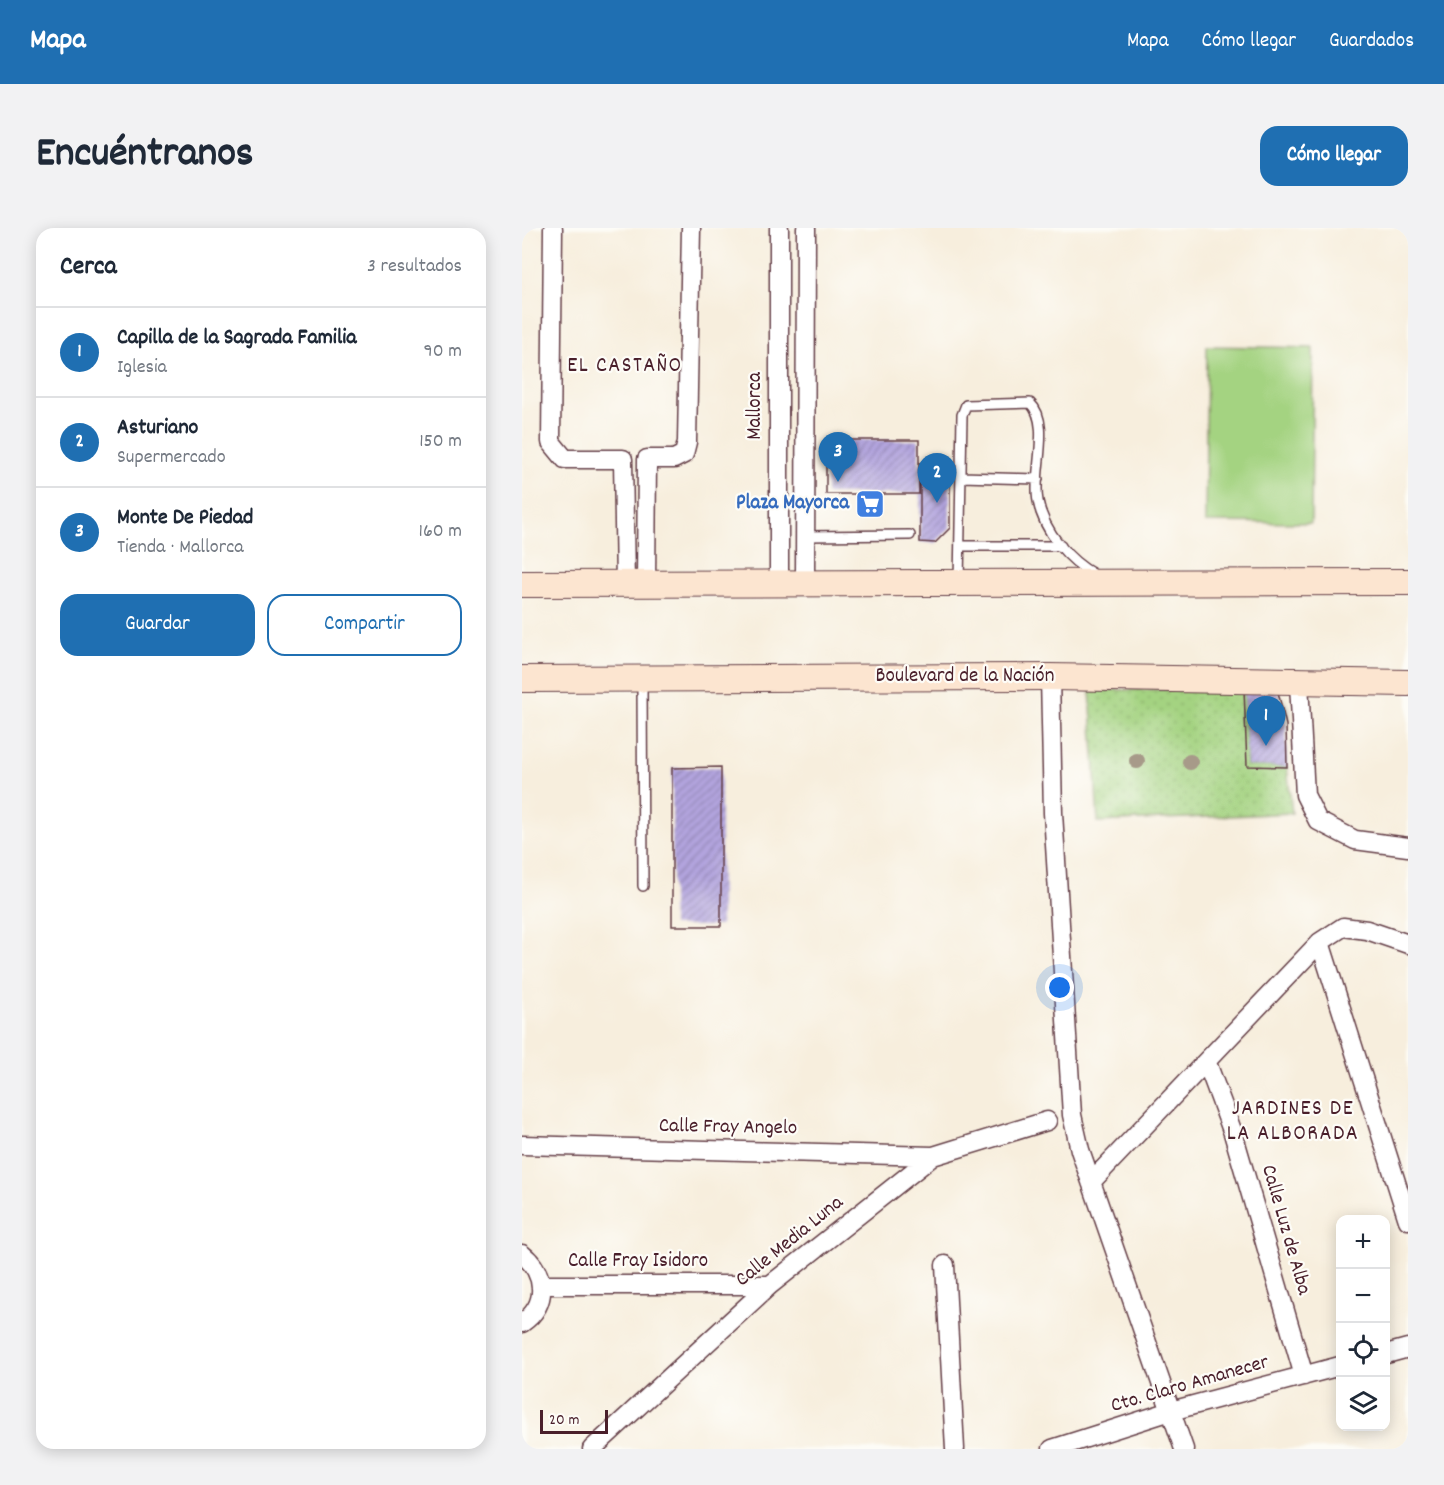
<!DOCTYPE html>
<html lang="es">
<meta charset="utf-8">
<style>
:root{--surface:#fff;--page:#f2f2f3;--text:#1f2937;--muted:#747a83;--line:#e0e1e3;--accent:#1f6fb2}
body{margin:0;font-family:Dekko,sans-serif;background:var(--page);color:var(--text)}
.controls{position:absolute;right:18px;bottom:18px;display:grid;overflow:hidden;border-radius:12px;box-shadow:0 3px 15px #0003}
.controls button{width:54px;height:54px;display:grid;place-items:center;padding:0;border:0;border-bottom:2px solid var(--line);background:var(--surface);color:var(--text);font:30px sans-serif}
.scale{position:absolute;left:18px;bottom:15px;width:68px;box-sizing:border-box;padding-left:6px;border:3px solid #4a1f2b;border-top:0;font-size:16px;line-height:21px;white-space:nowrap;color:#4a1f2b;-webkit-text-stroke:4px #fdfcf7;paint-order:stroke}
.you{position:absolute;left:538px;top:760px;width:21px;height:21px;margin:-15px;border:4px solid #fff;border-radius:50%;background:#1a73e8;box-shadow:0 0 0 9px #1a73e833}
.badge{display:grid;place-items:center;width:39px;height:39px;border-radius:50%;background:var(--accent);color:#fff;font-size:20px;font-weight:700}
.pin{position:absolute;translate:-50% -50px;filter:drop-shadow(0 2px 3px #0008)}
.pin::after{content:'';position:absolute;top:32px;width:21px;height:18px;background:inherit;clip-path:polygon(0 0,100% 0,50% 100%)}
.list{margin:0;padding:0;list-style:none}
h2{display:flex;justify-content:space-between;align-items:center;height:78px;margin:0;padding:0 24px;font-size:26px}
h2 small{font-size:20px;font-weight:400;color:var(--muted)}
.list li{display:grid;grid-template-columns:39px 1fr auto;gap:18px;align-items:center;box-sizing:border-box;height:90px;padding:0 24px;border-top:2px solid var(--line)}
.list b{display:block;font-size:22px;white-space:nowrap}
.list p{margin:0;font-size:20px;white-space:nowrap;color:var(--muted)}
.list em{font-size:20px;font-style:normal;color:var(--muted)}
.actions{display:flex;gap:12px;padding:18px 24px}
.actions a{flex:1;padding:14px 0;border:2px solid var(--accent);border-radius:18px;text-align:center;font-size:21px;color:var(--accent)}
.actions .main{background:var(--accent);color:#fff}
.icon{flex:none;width:33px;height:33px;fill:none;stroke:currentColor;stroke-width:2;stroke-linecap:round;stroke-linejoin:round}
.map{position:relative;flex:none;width:886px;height:1221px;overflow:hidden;border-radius:18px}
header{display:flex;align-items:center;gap:36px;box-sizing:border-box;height:84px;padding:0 30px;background:var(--accent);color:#fff}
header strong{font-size:28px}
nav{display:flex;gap:33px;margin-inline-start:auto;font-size:21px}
.intro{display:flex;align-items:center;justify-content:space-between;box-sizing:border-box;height:144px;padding:0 36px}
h1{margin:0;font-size:42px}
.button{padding:15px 27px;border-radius:18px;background:var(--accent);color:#fff;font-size:21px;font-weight:700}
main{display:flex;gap:36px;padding:0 36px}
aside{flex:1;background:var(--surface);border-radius:18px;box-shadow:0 3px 15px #0003}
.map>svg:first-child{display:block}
.park{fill:url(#park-dots);stroke:#777956;stroke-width:1.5}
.pitch{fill:#a4d381;stroke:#777956;stroke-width:1.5}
.building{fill:url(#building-hatch)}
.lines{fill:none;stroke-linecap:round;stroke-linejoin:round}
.service-casing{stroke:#643e46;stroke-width:12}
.minor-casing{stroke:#643e46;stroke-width:21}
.secondary-casing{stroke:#643e46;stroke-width:28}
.service{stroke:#fff;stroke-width:9}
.minor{stroke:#fff;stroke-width:18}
.secondary{stroke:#fce5d0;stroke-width:26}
.tree{fill:#a79a89}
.labels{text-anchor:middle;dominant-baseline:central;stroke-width:4.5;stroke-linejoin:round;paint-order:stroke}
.street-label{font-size:21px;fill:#4a1f2b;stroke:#fdfcf7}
.shop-label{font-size:21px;font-weight:bold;fill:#366cbe;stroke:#fdfcf7;text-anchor:end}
.neighbourhood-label{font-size:22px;letter-spacing:1.5px;fill:#4a1f2b;stroke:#fdfcf7}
</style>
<header>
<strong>Mapa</strong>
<nav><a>Mapa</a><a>Cómo llegar</a><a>Guardados</a></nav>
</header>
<div class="intro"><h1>Encuéntranos</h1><a class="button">Cómo llegar</a></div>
<main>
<aside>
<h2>Cerca<small>3 resultados</small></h2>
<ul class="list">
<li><span class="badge">1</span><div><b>Capilla de la Sagrada Familia</b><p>Iglesia</p></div><em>90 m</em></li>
<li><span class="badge">2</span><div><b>Asturiano</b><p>Supermercado</p></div><em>150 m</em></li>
<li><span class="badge">3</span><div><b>Monte De Piedad</b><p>Tienda · Mallorca</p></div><em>160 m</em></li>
</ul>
<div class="actions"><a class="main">Guardar</a><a>Compartir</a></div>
</aside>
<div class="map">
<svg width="886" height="1221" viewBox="0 0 886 1221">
<defs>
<pattern id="park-dots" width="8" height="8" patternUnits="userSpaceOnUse" patternTransform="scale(1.5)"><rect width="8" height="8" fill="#a4d381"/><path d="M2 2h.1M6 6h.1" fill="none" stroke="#8fb570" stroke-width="1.8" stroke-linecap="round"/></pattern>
<pattern id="building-hatch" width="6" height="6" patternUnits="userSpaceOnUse" patternTransform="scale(1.5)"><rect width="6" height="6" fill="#b2a4de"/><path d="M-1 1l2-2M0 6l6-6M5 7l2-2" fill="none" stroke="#9385b4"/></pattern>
</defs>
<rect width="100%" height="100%" fill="#fdfcf7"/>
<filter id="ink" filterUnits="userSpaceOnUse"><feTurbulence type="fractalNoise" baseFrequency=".0167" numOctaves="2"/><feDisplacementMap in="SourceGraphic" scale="12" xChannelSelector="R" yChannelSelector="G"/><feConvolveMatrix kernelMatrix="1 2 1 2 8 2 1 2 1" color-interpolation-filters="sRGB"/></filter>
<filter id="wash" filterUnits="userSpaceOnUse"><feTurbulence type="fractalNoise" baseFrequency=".008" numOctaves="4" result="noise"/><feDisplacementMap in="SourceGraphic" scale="24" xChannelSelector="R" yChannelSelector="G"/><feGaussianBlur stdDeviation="1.35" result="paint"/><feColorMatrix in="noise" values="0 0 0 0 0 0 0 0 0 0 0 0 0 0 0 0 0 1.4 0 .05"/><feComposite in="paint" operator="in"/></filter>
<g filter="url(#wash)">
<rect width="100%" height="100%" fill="#f7eedd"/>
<path class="park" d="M722,461L725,538L765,539L770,585L576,594L568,462Z"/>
<path class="pitch" d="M685,118L791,120L789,295L683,294Z"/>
<g id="blocks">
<path class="building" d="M304,212H397V266H304Z
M428,234V300L413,315L398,314V235Z
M722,461L756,464L764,497L765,539L725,538Z
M199,539V698H150V540Z"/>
</g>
</g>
<g filter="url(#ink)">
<use href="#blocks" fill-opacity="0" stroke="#643e46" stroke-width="1.5"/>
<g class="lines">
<g class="service-casing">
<path id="service" d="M439,249L516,251
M283,308L388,307
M438,318H539
M437,354L440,187L444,177L508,175C530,195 510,246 516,273C522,304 547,333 573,347
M120,453L121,658"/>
</g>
<g class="minor-casing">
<path id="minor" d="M31,0L29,214L43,231H101L103,357
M283,354L284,0
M257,355V0
M124,357L125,231H152L162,226L165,214L169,0
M528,449L531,585L550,887L558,922L662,1221
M777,455L783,567L796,593L833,612L886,619
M798,714L886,992
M685,835L711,905L782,1148
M0,917L411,928
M569,954L798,714L821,699L845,702L886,716
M0,1026C24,1045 27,1077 0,1095
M423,1037L433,1221
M20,1057H248
M864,1126L886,1120
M70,1221L248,1057L411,928L525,893
M530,1221L649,1183L818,1138"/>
</g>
<g class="secondary-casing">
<path id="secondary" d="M0,356L886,354
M0,451L528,449L886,455"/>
</g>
<use href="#service" class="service"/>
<use href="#minor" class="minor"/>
<use href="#secondary" class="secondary"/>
</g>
<g class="tree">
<circle cx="615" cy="533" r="8"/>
<circle cx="668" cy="534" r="8"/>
</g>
</g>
<defs>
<g id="supermarket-square" transform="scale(1.5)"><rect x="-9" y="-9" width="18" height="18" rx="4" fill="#3f7fe0" stroke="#fdfcf7"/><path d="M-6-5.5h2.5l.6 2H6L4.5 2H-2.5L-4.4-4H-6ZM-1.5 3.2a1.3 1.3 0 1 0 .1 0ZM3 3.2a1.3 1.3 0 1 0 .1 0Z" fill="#fff"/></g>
</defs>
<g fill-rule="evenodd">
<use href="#supermarket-square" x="348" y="276"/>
</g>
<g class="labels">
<g class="street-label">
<text transform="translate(234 178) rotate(-90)">Mallorca</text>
<text x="443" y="449">Boulevard de la Nación</text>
<text transform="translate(206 900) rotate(1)">Calle Fray Angelo</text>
<text transform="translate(763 1002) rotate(74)">Calle Luz de Alba</text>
<text transform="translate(268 1014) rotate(-39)">Calle Media Luna</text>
<text x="116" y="1034">Calle Fray Isidoro</text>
<text transform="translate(668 1157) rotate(-16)">Cto. Claro Amanecer</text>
</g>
<g class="shop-label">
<text x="327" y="276">Plaza Mayorca</text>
</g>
<g class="neighbourhood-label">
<text x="103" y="138">EL CASTAÑO</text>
<text x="771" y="881">JARDINES DE<tspan x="771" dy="25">LA ALBORADA</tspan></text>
</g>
</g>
</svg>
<div class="controls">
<button>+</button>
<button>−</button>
<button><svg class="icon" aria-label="locate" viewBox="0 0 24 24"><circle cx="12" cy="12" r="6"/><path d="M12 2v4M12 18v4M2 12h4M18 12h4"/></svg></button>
<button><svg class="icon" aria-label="layers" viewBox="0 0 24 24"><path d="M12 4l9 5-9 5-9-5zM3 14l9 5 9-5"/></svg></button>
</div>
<div class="scale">20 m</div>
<div class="you"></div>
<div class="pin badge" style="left:744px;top:518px">1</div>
<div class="pin badge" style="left:415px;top:275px">2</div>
<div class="pin badge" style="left:316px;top:254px">3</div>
</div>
</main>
